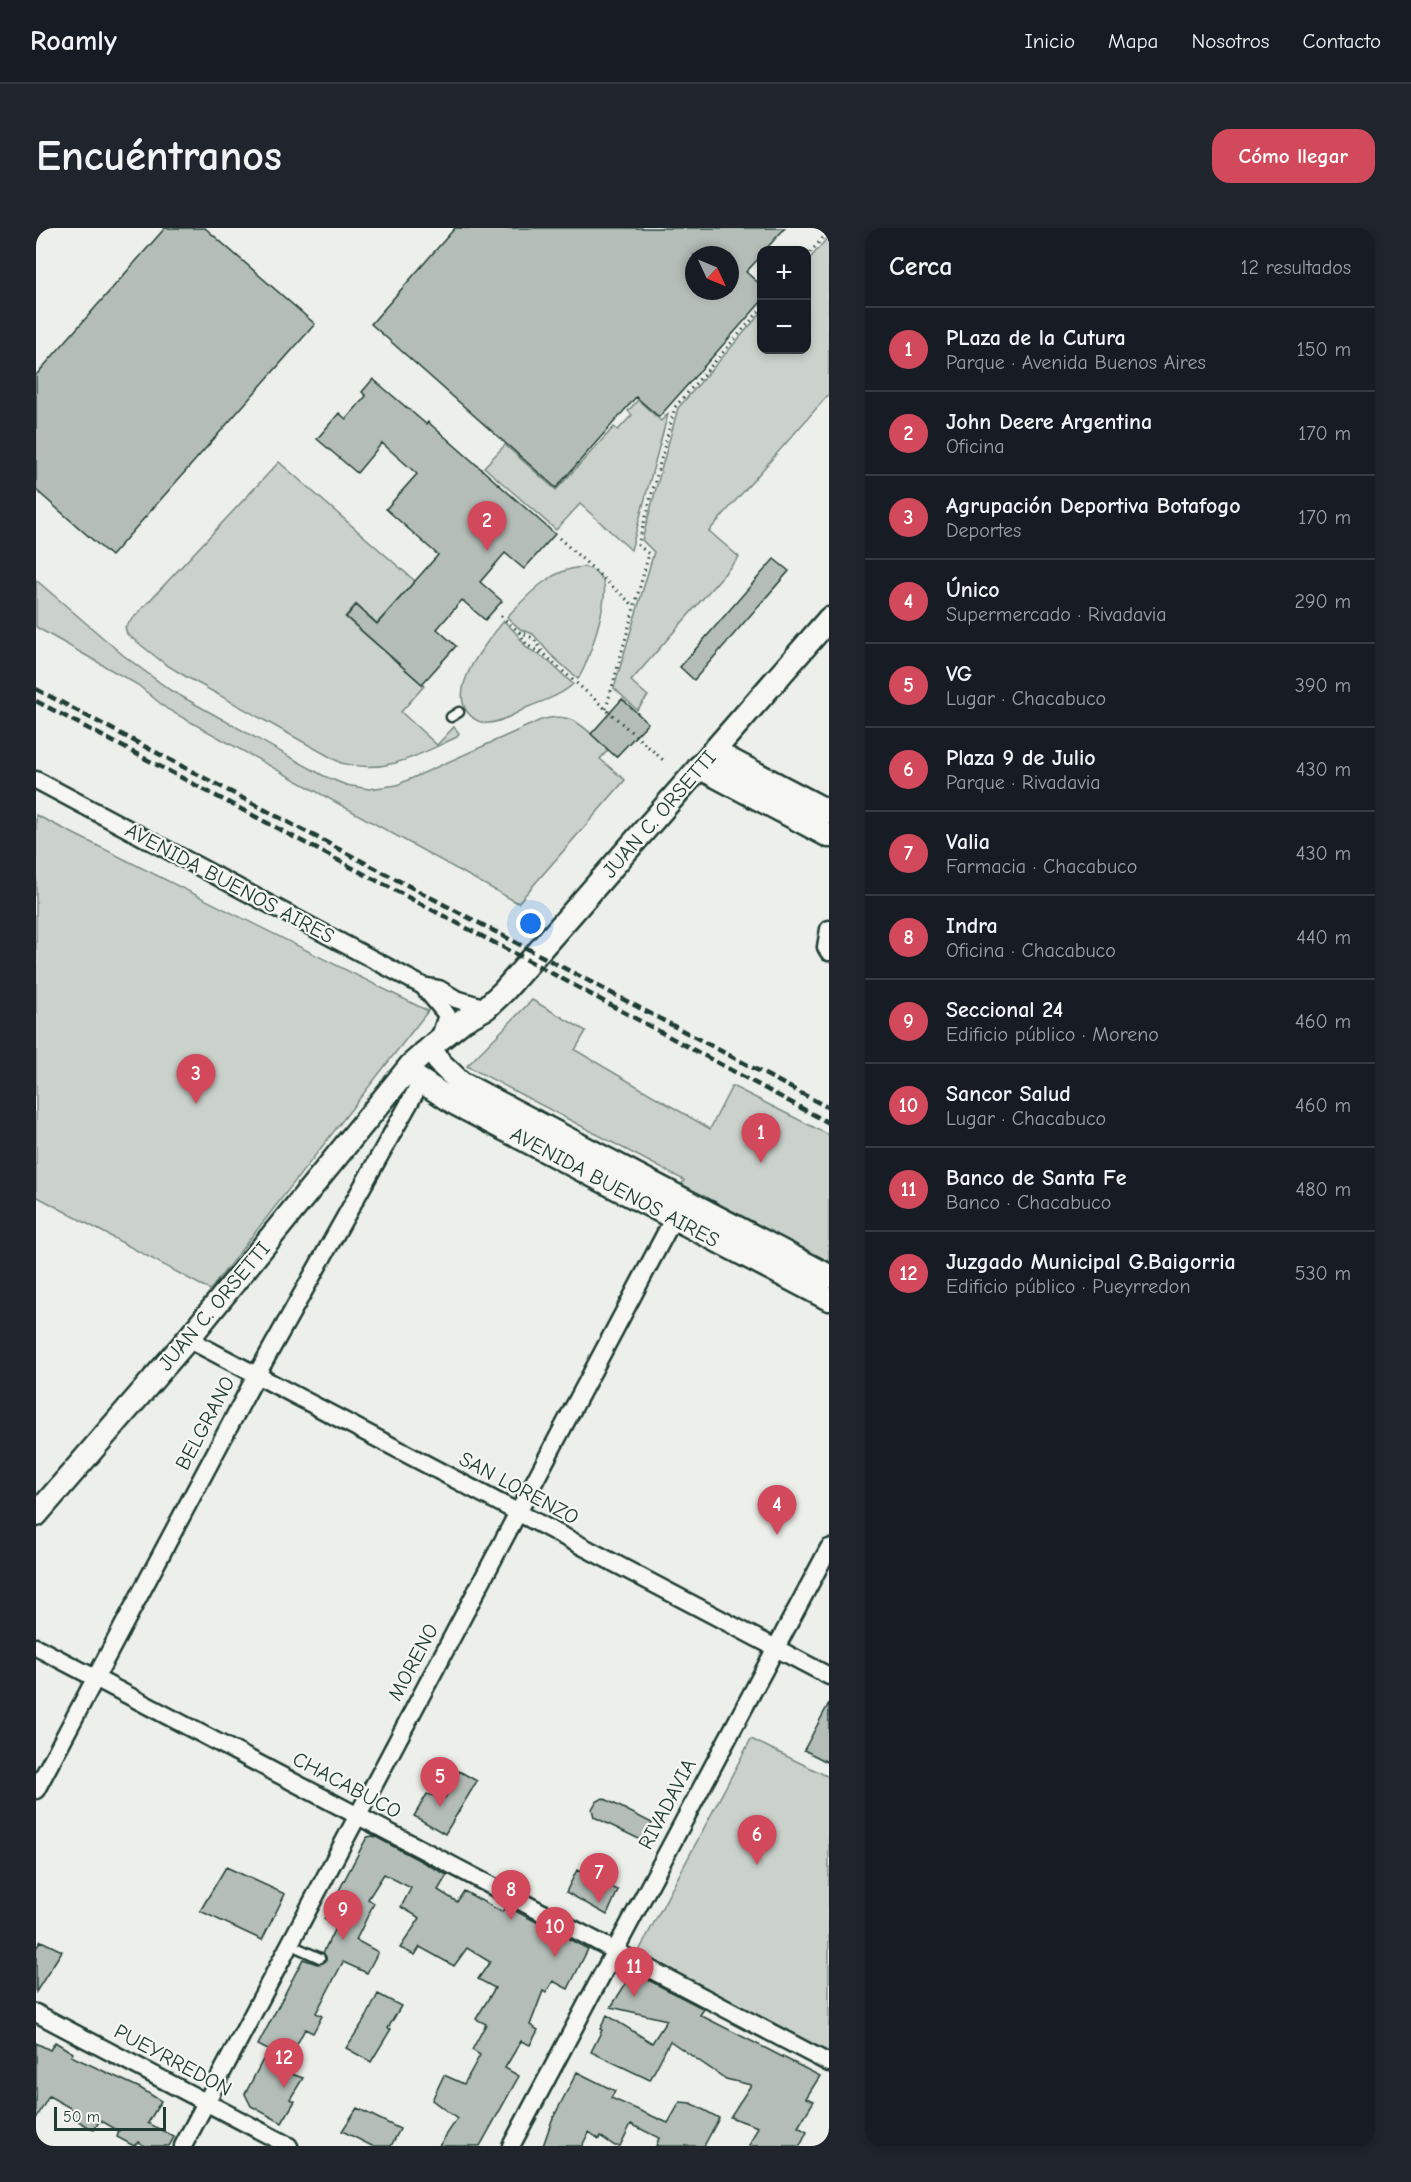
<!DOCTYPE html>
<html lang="es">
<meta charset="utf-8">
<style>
:root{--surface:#171b24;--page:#20242c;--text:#f1f3f6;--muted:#9ea1a6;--line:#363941;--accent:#d1495b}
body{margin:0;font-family:"Comic Neue",sans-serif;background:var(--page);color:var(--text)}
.controls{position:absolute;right:18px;top:18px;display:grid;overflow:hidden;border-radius:12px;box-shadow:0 3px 9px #0003}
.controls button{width:54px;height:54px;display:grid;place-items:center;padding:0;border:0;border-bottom:2px solid var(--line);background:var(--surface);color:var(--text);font:30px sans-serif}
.compass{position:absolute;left:649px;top:18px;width:54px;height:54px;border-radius:50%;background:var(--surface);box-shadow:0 3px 9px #0003;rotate:134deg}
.scale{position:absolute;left:18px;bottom:15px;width:112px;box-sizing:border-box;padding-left:6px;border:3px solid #1f3d34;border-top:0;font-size:16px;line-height:21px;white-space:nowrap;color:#1f3d34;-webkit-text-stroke:4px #f6f6f2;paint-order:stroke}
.you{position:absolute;left:495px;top:696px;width:21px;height:21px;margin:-15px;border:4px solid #fff;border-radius:50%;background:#1a73e8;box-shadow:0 0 0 9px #1a73e833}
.badge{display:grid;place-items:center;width:39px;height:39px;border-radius:50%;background:var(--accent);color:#fff;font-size:20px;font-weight:700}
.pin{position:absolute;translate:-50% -50px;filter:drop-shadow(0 2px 3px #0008)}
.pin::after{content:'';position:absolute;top:32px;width:21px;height:18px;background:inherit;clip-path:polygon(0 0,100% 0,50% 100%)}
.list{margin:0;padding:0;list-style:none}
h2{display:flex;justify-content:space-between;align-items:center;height:78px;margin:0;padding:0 24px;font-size:26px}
h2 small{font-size:20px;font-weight:400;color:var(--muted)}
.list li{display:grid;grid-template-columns:39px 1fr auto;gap:18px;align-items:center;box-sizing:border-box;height:84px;padding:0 24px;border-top:2px solid var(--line)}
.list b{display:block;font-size:22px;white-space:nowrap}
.list p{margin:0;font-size:20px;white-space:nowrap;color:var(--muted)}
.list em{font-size:20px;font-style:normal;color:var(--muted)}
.map{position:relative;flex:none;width:793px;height:1918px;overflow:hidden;border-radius:18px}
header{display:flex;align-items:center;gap:36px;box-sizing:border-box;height:84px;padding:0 30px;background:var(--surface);border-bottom:2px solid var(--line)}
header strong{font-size:28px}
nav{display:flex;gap:33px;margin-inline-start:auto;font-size:21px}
.intro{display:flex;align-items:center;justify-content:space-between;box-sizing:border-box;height:144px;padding:0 36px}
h1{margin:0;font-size:42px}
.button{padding:15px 27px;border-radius:18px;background:var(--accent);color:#fff;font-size:21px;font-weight:700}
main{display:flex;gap:36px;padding:0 36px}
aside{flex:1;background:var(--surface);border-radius:18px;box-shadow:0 3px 9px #0003}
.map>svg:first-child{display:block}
.green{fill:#cbd2cc;stroke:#758880;stroke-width:1.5}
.building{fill:#b4bdb8;stroke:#1f3d34;stroke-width:1.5;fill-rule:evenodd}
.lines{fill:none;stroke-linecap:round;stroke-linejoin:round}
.lane-casing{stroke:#1f3d34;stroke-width:13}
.street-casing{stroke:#1f3d34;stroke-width:21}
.secondary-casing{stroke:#1f3d34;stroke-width:27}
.path{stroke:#1f3d34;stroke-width:3;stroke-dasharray:1.5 4.5;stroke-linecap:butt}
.lane{stroke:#f6f6f2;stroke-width:8}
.street{stroke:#f6f6f2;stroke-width:16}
.secondary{stroke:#f6f6f2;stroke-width:22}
.rail{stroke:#1f3d34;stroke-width:4.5;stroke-dasharray:9 4.5;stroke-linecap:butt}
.labels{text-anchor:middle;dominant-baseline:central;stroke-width:4.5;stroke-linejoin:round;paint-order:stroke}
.street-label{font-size:21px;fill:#1f3d34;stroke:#f6f6f2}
</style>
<header>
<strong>Roamly</strong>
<nav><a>Inicio</a><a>Mapa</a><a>Nosotros</a><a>Contacto</a></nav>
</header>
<div class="intro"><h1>Encuéntranos</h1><a class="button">Cómo llegar</a></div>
<main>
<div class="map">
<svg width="793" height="1918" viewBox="0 0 793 1918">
<rect width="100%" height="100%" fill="#edefea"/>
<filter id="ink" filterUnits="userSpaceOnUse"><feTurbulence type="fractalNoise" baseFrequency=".0167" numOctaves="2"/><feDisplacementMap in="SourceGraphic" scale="12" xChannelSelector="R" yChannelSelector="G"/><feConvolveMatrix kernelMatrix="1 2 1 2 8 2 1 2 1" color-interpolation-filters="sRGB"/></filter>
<g filter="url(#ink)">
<path class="green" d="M793,8V166L673,303L703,329L595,453L612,468L601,482L578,460L618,324L606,312L642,180L725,85L726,122H770L771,34Z
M602,172L625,193L632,186L595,322L544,276L520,302L448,239L469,217L520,262L578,199L582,202L596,187L592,183Z
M243,234L379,353L341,395L320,376L309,389L388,458L365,484L401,517L418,499L423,505L421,509C382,527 350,547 305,535L149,448L129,436L91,406L89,399Z
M549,339C556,341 563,346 567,353C574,369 552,436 542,451L514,426L497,406L484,401L471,389C492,367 516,339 549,339Z
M0,352L87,427L134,462L288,548L310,557L333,561L361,557L505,492C537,482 550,501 572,522L564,531L589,552L482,675L131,481L102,457L0,399Z
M468,393L480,405L491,420L510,431L537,456C526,467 507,473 492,479C481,485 466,494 453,495C446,496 438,492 433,486C410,461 452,412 468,393Z
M0,587L392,783L174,1062L0,968Z
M496,772L550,803L539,822L674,901L696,858L793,907V1038L643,962L648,952L431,838Z
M715,1511L793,1549V1825L602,1725Z"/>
<path class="building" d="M129,0H169L279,96L75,328L0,262V147Z
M419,0H749L729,22H726V27L710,44L726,58V73L623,189L600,169L520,260L335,96ZM658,27H694V63H658Z
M337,151L390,196L392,194L519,306L488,341L469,325L444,354L466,373L449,392L426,372L401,401L420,418L386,456L310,389L320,377L341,396L402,327L350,281L381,246L346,215L321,245L281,211L303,185L310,191L330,168L326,164Z
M738,331L753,343L658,452L644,439Z
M586,471L612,495L580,529L555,506Z
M793,1475V1535L768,1522Z
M423,1543L441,1553L409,1606L378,1588L391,1566L409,1570Z
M567,1570L616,1595L607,1613L558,1589L556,1581L560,1574Z
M338,1608L411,1647L402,1662L421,1674L428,1663L466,1684L470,1678L552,1721L532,1761L517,1753L510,1765L507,1763L494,1797L502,1802L494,1817L485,1813L469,1840L483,1848L444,1918H403L421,1891L396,1872L408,1847L428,1856L444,1827L436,1822L450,1796L440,1791L459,1760L442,1751L454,1734L431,1720L418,1738L384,1719L379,1727L364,1720L384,1690L365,1679L375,1660L348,1646L332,1671L338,1675L320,1712L342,1724L331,1745L307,1734L280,1785L286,1788L277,1805L269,1801L247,1843L267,1850L254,1871L259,1873L246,1895L215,1878L209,1866L232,1822L222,1817L267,1731L281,1736L290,1733V1729L287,1725L300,1698L288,1691L331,1609Z
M190,1639L249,1666L226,1712L164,1683Z
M541,1642L582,1662L571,1687L530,1664Z
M5,1713L26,1723L0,1764V1720Z
M597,1744L668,1781L664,1787L784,1848L770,1870L778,1873L762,1899L771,1904L764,1918H713L722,1899L694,1889L715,1857L690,1851L634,1813L614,1852L555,1824L566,1802L564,1801L571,1787L616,1815L631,1792L575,1779Z
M342,1766L365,1778L352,1800L355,1801L335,1834L310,1820L331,1788Z
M19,1814L37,1825L35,1828L104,1860L125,1873L112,1895L138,1909L133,1918H109L102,1914L98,1918L81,1909L83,1903L64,1892L58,1902L35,1889L38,1882L13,1868L0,1891V1815L14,1822Z
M541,1844L579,1863L575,1870L632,1895L644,1874L655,1875L683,1890L668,1918H620L623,1910L595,1896L584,1918H579L564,1908L563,1911L553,1904L546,1918H507L516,1892Z
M321,1880L364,1901L355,1918H336L306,1903Z"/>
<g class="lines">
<g class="lane-casing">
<path id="lane" d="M415,489L423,484
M253,1716L284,1730"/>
</g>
<g class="street-casing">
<path id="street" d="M0,552L387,758L403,761L420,771L450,780
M793,701L790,719L793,724
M387,758L411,787L403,812
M152,1111L793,1448
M0,1419L793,1835
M0,1562L220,1148L385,854
M0,1785L253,1918
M147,1918L643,980
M475,1918L793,1320"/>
</g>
<g class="secondary-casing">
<path id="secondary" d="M677,523L793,584
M663,539L793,608
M388,825H397L405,836L425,855L793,1048
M375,837V843L379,849L420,876L793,1071
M0,1287L152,1111L375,837L403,812L428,792L450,780L468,763L793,391"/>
</g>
<path class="path" d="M770,29L793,3
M523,310L598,378
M465,388L483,404L491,417L510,428
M483,404L497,410L511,429L627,532
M570,481L613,326L602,317L639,179L726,80"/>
<use href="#lane" class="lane"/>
<use href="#street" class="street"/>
<use href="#secondary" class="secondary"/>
<path class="rail" d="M0,461L793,880
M0,473L495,734L793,895"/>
</g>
</g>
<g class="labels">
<g class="street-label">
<text transform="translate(623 586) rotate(-49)">JUAN C. ORSETTI</text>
<text transform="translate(194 655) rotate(28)">AVENIDA BUENOS AIRES</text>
<text transform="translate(579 959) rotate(28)">AVENIDA BUENOS AIRES</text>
<text transform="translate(178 1078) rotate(-50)">JUAN C. ORSETTI</text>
<text transform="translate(169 1195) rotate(-62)">BELGRANO</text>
<text transform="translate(483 1260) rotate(28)">SAN LORENZO</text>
<text transform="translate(377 1434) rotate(-62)">MORENO</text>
<text transform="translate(311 1557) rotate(28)">CHACABUCO</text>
<text transform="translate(631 1576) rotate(-62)">RIVADAVIA</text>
<text transform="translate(137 1832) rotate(28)">PUEYRREDON</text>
</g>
</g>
</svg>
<div class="controls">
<button>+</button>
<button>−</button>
</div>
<svg class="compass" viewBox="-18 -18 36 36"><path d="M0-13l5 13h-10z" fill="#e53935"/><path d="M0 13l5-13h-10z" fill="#9ea1a6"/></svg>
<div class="scale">50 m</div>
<div class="you"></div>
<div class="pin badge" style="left:725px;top:935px">1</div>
<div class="pin badge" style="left:451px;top:323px">2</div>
<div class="pin badge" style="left:160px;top:876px">3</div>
<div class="pin badge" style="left:741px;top:1307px">4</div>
<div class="pin badge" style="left:404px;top:1579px">5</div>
<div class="pin badge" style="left:721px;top:1637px">6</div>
<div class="pin badge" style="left:563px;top:1675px">7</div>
<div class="pin badge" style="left:475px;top:1692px">8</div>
<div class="pin badge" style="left:307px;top:1712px">9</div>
<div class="pin badge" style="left:519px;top:1729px">10</div>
<div class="pin badge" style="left:598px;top:1769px">11</div>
<div class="pin badge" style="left:248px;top:1860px">12</div>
</div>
<aside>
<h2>Cerca<small>12 resultados</small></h2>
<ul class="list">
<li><span class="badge">1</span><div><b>PLaza de la Cutura</b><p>Parque · Avenida Buenos Aires</p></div><em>150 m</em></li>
<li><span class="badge">2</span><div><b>John Deere Argentina</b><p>Oficina</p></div><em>170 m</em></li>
<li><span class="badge">3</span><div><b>Agrupación Deportiva Botafogo</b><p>Deportes</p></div><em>170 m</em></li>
<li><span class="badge">4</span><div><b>Único</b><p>Supermercado · Rivadavia</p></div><em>290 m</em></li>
<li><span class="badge">5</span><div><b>VG</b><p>Lugar · Chacabuco</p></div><em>390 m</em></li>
<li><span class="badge">6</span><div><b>Plaza 9 de Julio</b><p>Parque · Rivadavia</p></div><em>430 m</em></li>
<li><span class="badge">7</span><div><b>Valia</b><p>Farmacia · Chacabuco</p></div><em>430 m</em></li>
<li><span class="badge">8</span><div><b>Indra</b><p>Oficina · Chacabuco</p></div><em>440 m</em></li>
<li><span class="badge">9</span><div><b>Seccional 24</b><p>Edificio público · Moreno</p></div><em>460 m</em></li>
<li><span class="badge">10</span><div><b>Sancor Salud</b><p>Lugar · Chacabuco</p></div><em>460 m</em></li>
<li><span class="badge">11</span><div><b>Banco de Santa Fe</b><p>Banco · Chacabuco</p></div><em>480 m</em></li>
<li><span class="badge">12</span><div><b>Juzgado Municipal G.Baigorria</b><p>Edificio público · Pueyrredon</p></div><em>530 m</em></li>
</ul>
</aside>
</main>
